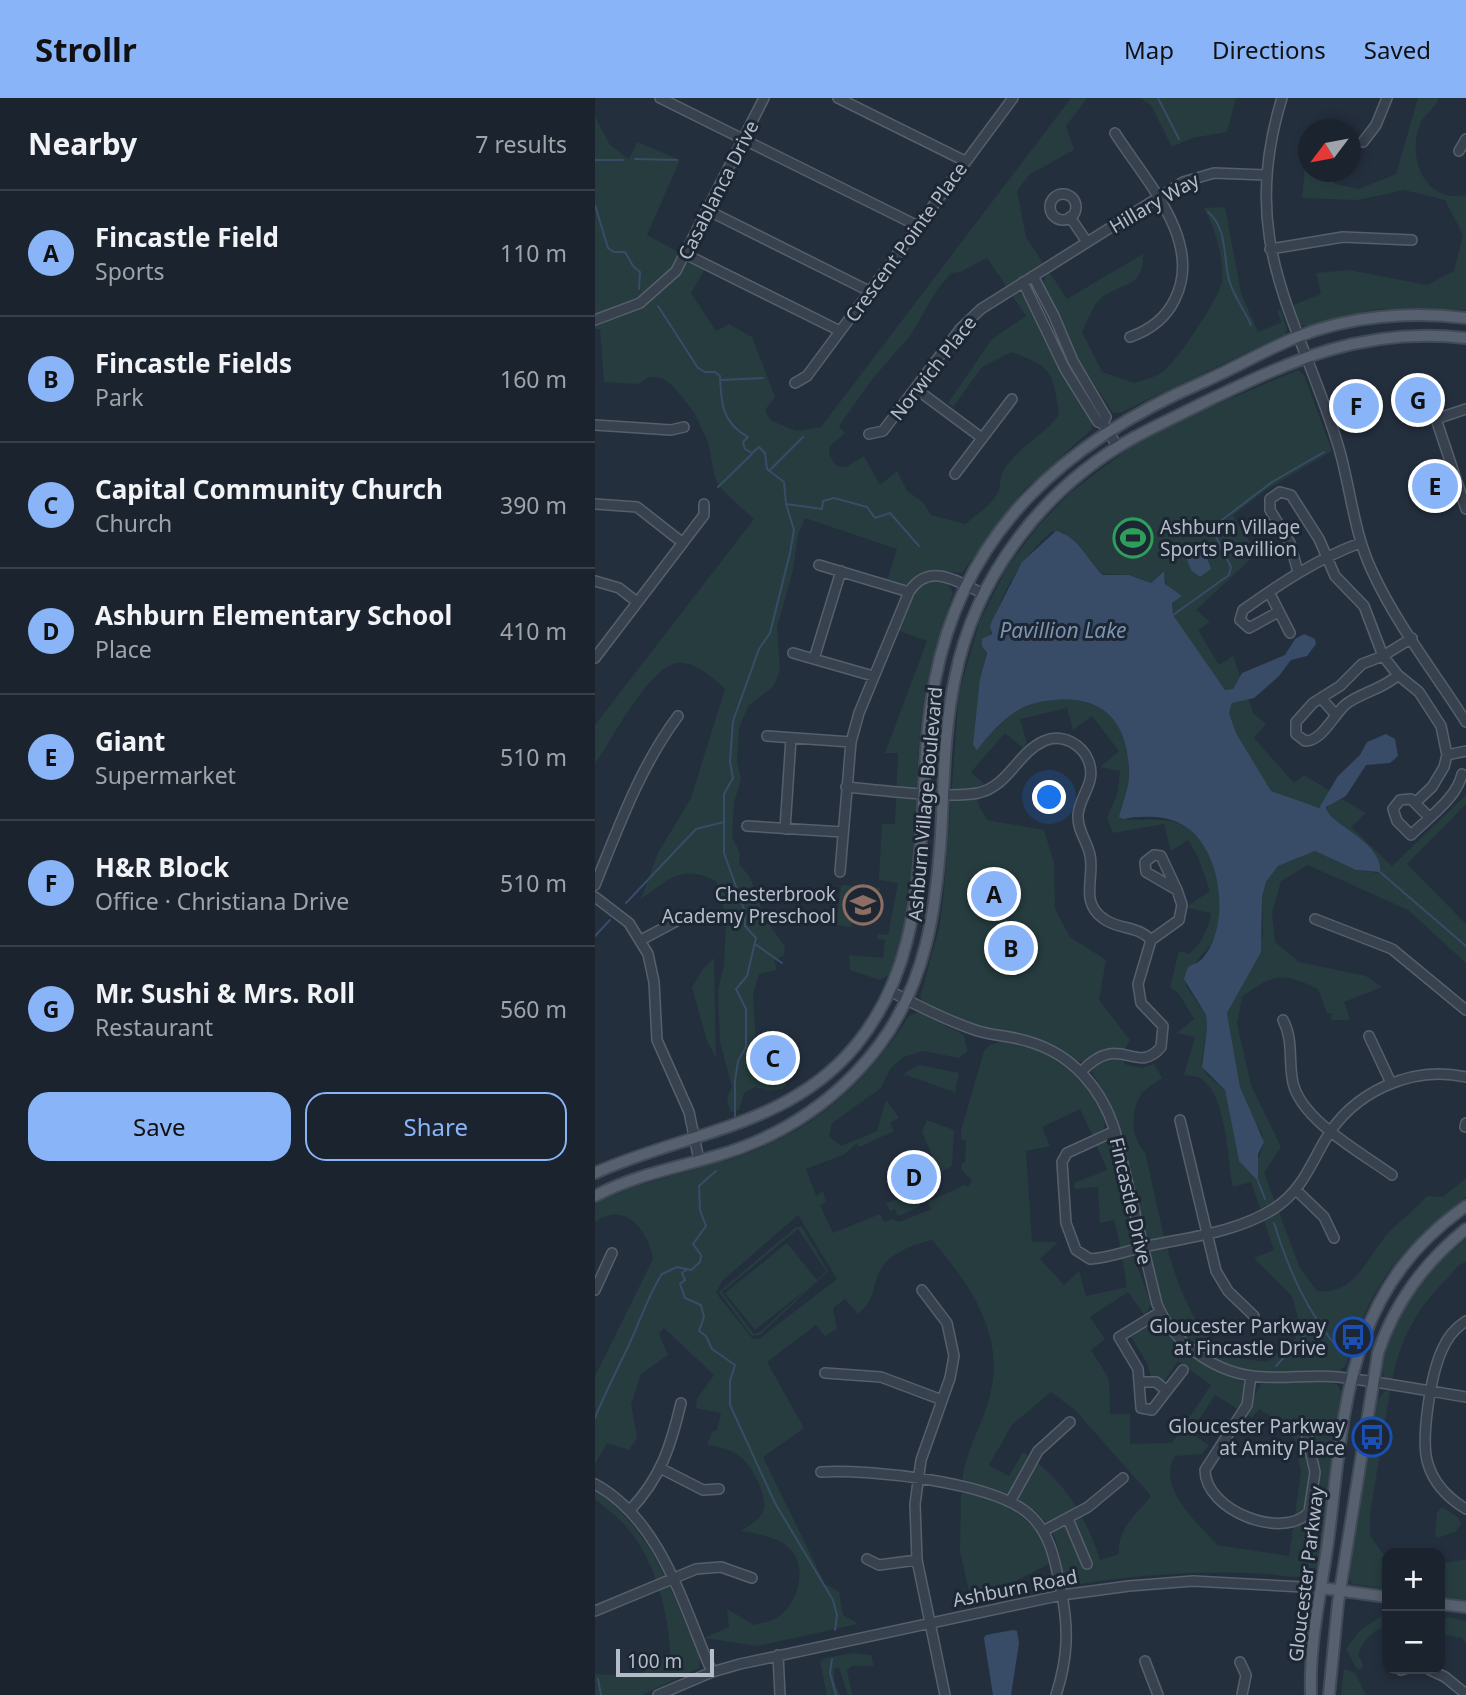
<!DOCTYPE html>
<meta charset="utf-8">
<style>
:root{--surface:#1b232e;--page:#242b36;--text:#f1f3f6;--muted:#a0a4aa;--line:#39404a;--accent:#8ab4f8}
body{margin:0;font-family:"Noto Sans",sans-serif;background:var(--page);color:var(--text)}
.controls{position:absolute;right:21px;bottom:21px;display:grid;overflow:hidden;border-radius:14px;box-shadow:0 4px 10px #0003}
.controls button{width:63px;height:63px;display:grid;place-items:center;padding:0;border:0;border-bottom:2px solid var(--line);background:var(--surface);color:var(--text);font:35px sans-serif}
.compass{position:absolute;left:703px;top:21px;width:63px;height:63px;border-radius:50%;background:var(--surface);box-shadow:0 4px 10px #0003;rotate:238deg}
.scale{position:absolute;left:21px;bottom:18px;width:98px;box-sizing:border-box;padding-left:7px;border:4px solid #b4bcc9;border-top:0;font-size:19px;line-height:24px;white-space:nowrap;color:#b4bcc9;-webkit-text-stroke:5px #1d2633;paint-order:stroke}
.you{position:absolute;left:455px;top:700px;width:24px;height:24px;margin:-18px;border:5px solid #fff;border-radius:50%;background:#1a73e8;box-shadow:0 0 0 10px #1a73e833}
.badge{display:grid;place-items:center;width:46px;height:46px;border-radius:50%;background:var(--accent);color:#111;font-size:23px;font-weight:700}
.pin{position:absolute;translate:-50% -50%;border:4px solid #fff;box-shadow:0 2px 7px #0006}
.list{margin:0;padding:0;list-style:none}
h2{display:flex;justify-content:space-between;align-items:center;height:91px;margin:0;padding:0 28px;font-size:30px}
h2 small{font-size:23px;font-weight:400;color:var(--muted)}
.list li{display:grid;grid-template-columns:46px 1fr auto;gap:21px;align-items:center;box-sizing:border-box;height:126px;padding:0 28px;border-top:2px solid var(--line)}
.list b{display:block;font-size:26px;white-space:nowrap}
.list p{margin:0;font-size:23px;white-space:nowrap;color:var(--muted)}
.list em{font-size:23px;font-style:normal;color:var(--muted)}
.actions{display:flex;gap:14px;padding:21px 28px}
.actions a{flex:1;padding:16px 0;border:2px solid var(--accent);border-radius:21px;text-align:center;font-size:24px;color:var(--accent)}
.actions .main{background:var(--accent);color:#111}
.map{position:relative;flex:none;width:871px;height:1597px;overflow:hidden}
header{display:flex;align-items:center;gap:42px;box-sizing:border-box;height:98px;padding:0 35px;background:var(--accent);color:#111}
header strong{font-size:33px}
nav{display:flex;gap:38px;margin-inline-start:auto;font-size:24px}
main{display:flex}
aside{flex:1;background:var(--surface)}
.map>svg:first-child{display:block}
.green{fill:#263c3f;fill-rule:evenodd}
.water{fill:#394c67}
.lines{fill:none;stroke-linecap:round;stroke-linejoin:round}
.stream{stroke:#394c67;stroke-width:2}
.minor-casing{stroke:#565f6c;stroke-width:12}
.major-casing{stroke:#414a57;stroke-width:14}
.minor{stroke:#38414e;stroke-width:9}
.major{stroke:#56606e;stroke-width:10}
.labels{text-anchor:middle;dominant-baseline:central;stroke-width:6;stroke-linejoin:round;paint-order:stroke}
.street-label{font-size:19px;fill:#b4bcc9;stroke:#1d2633}
.poi-label{font-size:19px;fill:#b4bcc9;stroke:#1d2633;text-anchor:end}
.water-label{font-size:21px;font-style:italic;fill:#7c92b1;stroke:#1d2633}
</style>
<header>
<strong>Strollr</strong>
<nav><a>Map</a><a>Directions</a><a>Saved</a></nav>
</header>
<main>
<aside>
<h2>Nearby<small>7 results</small></h2>
<ul class="list">
<li><span class="badge">A</span><div><b>Fincastle Field</b><p>Sports</p></div><em>110 m</em></li>
<li><span class="badge">B</span><div><b>Fincastle Fields</b><p>Park</p></div><em>160 m</em></li>
<li><span class="badge">C</span><div><b>Capital Community Church</b><p>Church</p></div><em>390 m</em></li>
<li><span class="badge">D</span><div><b>Ashburn Elementary School</b><p>Place</p></div><em>410 m</em></li>
<li><span class="badge">E</span><div><b>Giant</b><p>Supermarket</p></div><em>510 m</em></li>
<li><span class="badge">F</span><div><b>H&amp;R Block</b><p>Office · Christiana Drive</p></div><em>510 m</em></li>
<li><span class="badge">G</span><div><b>Mr. Sushi &amp; Mrs. Roll</b><p>Restaurant</p></div><em>560 m</em></li>
</ul>
<div class="actions"><a class="main">Save</a><a>Share</a></div>
</aside>
<div class="map">
<svg width="871" height="1597" viewBox="0 0 871 1597">
<rect width="100%" height="100%" fill="#242f3e"/>
<path class="green" d="M476,0H492L471,28L479,52L434,77L422,93L431,139L448,165L412,189L392,160L365,174L356,175L342,192L315,238L279,279L244,328L250,335L235,348L234,357L241,368L251,369L269,358L285,387L302,373L312,393L328,404L336,417L370,426C381,417 400,405 404,391C406,384 405,376 410,370C425,348 448,338 464,317C458,274 458,269 416,254L387,269L358,309L353,305L397,241L431,218L416,196L421,194L432,198L464,269L497,323V331L427,394L367,475L336,472L311,487L292,482L302,451L210,420L203,437L198,472L182,529L185,573L178,589L154,607L144,630L142,665L146,681L139,705L137,739L145,755L144,766L155,779L170,820L190,849L189,857L179,863L182,872L164,876L158,897L163,980L193,985L188,991L173,993L160,989L149,995L144,1012L135,1014L132,1000L137,989L125,944L123,892L129,868L131,820L121,783C86,766 75,781 46,801L63,755L96,700L130,591C118,580 100,563 82,565C55,568 16,643 0,666V627L159,421L127,392L120,380L113,344L99,314L78,288L67,280L54,279L43,286L9,284L5,231H0V19L15,47L34,61L42,44L85,62L52,137L111,169L96,195L121,233L134,226L157,239L180,299L170,312L175,322L201,333L226,329Z
M546,0H641L632,34L597,40L577,49L556,7Z
M823,0H844C840,11 829,16 825,26C812,59 829,106 871,97V212L783,211L713,229L706,227L696,208L726,196L721,175L754,172L832,187L859,173L868,137L850,102L809,92L763,102L707,100L713,40V74H732L740,86L764,91L801,76Z
M630,109L646,195L663,234L687,224L682,213L686,212L692,232L690,236L525,315H518L483,261L448,184L453,172L472,201L548,156C549,191 526,184 506,200C498,207 492,224 487,234L507,274L539,285C548,282 561,279 569,273C581,264 626,198 627,183C629,159 620,131 609,110Z
M703,272L709,277L737,353L672,391L638,417L662,455L601,512L615,524L603,532L624,567L638,558L645,578L638,591L630,592L624,588L580,521L576,508L584,495C570,493 571,483 568,473L556,485L534,477L508,476L468,434H456C387,497 391,563 378,647L382,651C393,638 405,624 420,614C432,606 447,603 461,602C510,598 532,624 534,672C535,688 528,703 525,719C537,726 567,716 587,727C622,746 632,804 620,838C615,851 604,858 598,868C595,873 593,882 591,888L611,917L612,930L606,966L612,977L630,992L644,1063L658,1077L663,1076L661,1066L668,1048L667,1035L659,1023L645,989L632,915L658,866L668,837L667,799L671,784L683,768L720,753L761,772L783,775L774,749L734,718L731,714L734,706L747,701L771,715L756,729L797,768L871,697V706L812,766L871,826V865L813,812L713,767L686,783L677,815L680,844L704,864L771,878L787,889L749,904L755,922H736L737,915H732L723,891C687,874 679,875 647,899L642,926L656,987L686,1049L669,1075L705,1170L722,1193C762,1198 772,1157 795,1133C807,1121 821,1111 832,1098L848,1099L871,1080V1099C807,1146 773,1190 751,1267L743,1274C718,1271 693,1276 668,1274C620,1272 585,1241 565,1199L526,1035L514,1002L496,973L507,961L524,958L530,962L529,966L547,970L559,966L567,980C561,985 549,991 545,998C535,1017 536,1038 550,1055C566,1116 577,1221 635,1257C644,1262 661,1262 672,1264L701,1240L689,1225L703,1220L697,1198L659,1160L679,1152L656,1084L638,1089C632,1061 632,996 605,980C601,978 593,978 589,977L600,939L582,935L599,921L584,896L575,889L584,853L594,856C606,847 614,830 616,815L593,810L594,807L615,793L603,759L593,742L576,753L569,726L518,735L512,720L523,694L525,673L505,669L524,653L497,618L478,632L472,610L425,621L432,645L428,650L410,635L376,674L389,686L382,704L392,722L449,732L459,765L460,811L475,839L511,862L504,902L535,942L529,952L512,950L486,964L445,942L371,926L328,905L325,899L344,831L349,793L364,595L384,525L412,469L444,427L476,394L554,335Z
M333,482L353,486L358,495C345,535 332,574 327,615C316,702 329,793 295,876L285,882L255,872L254,857L288,860L290,842L282,841L283,836L293,837L303,785L284,782L287,726H300L303,655H290L332,543L302,532L321,491Z
M653,600L658,615L671,626L659,640L699,685L709,677L735,693L727,708L719,710L676,694L641,635L634,615L637,605Z
M246,787L285,790L283,803L260,801L256,829L241,827Z
M119,860L121,960L112,943L97,889L108,871Z
M323,914L369,937L372,953L364,960L328,953L308,959L295,971L286,990L237,1025L234,1038L246,1048L282,1033L291,1002L304,1020L295,1025L299,1033L264,1049L262,1045L250,1056L211,1071L221,1098L228,1093L231,1104L225,1107L238,1135L285,1116L289,1124L297,1121L304,1124L337,1111L332,1104L370,1087L373,1089L377,1083L366,1071L367,1065H370L371,1042H366V1033L389,953C414,917 525,994 508,1033L498,1038L485,1011L447,1029L455,1048L431,1053L437,1144H463L445,1161L469,1187L484,1173L491,1198L532,1189L527,1159H539L556,1206L550,1218L533,1194L495,1219L510,1241L496,1252L514,1281L515,1316H535V1346L577,1345L616,1287L583,1263L569,1284L556,1279L552,1265L535,1237L554,1225L567,1227C592,1261 614,1267 650,1285L653,1289L646,1313L620,1297L595,1335L614,1347L607,1356L580,1358C561,1390 603,1425 622,1447L694,1458L706,1374L697,1332L664,1311L657,1320L651,1316L666,1286L712,1282L742,1286L747,1295L724,1475C709,1483 688,1477 672,1476C608,1472 542,1477 479,1487L474,1485C465,1474 466,1457 461,1443C446,1404 406,1389 367,1384C370,1353 388,1327 395,1297C411,1237 374,1185 337,1142C319,1146 294,1155 285,1173C276,1191 281,1201 263,1216L250,1201L238,1210L242,1231L230,1238L221,1227L172,1264L209,1330L168,1359L230,1486L244,1494L248,1517L263,1526L163,1548L108,1540L134,1529L132,1511L159,1527C165,1525 175,1524 180,1521C203,1508 215,1468 193,1449C182,1439 160,1435 146,1433C155,1427 167,1421 169,1410C170,1403 167,1394 165,1388C153,1361 142,1351 112,1347L117,1334L122,1332L126,1315L101,1310L102,1301L119,1277L69,1230L64,1236L73,1257L46,1276L36,1306L42,1340L34,1352L12,1345L0,1366V1278L58,1161C53,1133 30,1102 0,1124V1106C43,1084 87,1076 133,1062C216,1036 267,990 314,918ZM203,1117L242,1181L164,1241L157,1240L121,1195L127,1183ZM456,1294L480,1312L556,1398C542,1415 521,1433 524,1456L505,1462C491,1417 468,1381 428,1354L414,1378L394,1367L417,1327Z
M324,967L364,975L359,999V994L311,977L307,981L311,974Z
M332,1022L359,1032L357,1068L344,1075L327,1033Z
M507,1043L518,1049L538,1133L536,1146L526,1151L519,1122L505,1125L503,1089L480,1091L479,1085L512,1072L501,1046Z
M324,1094L327,1101L323,1103L325,1108C318,1112 311,1115 303,1118L300,1111L295,1113L291,1105Z
M201,1129H207L233,1173L165,1237L157,1238L124,1194ZM203,1131L231,1173L222,1182L192,1145L130,1195L160,1232L213,1190L165,1234L159,1236L127,1194Z
M871,1141V1164C862,1166 858,1175 851,1182C822,1209 804,1244 797,1283L790,1281C784,1270 789,1261 792,1249C805,1204 835,1170 871,1141Z
M790,1293H795L775,1416V1438L792,1461V1491L757,1486L752,1477L781,1303Z
M0,1392C60,1435 77,1495 105,1560L104,1570L47,1597H0V1576L42,1578L75,1556C74,1514 59,1459 30,1427C21,1417 10,1410 0,1401Z
M366,1395C407,1402 446,1421 456,1465L400,1493L375,1498L365,1453Z
M847,1409L863,1419L866,1426L861,1433L843,1440L840,1436L842,1415Z
M871,1461V1502L845,1499V1469L851,1465Z
M792,1515V1529C777,1531 769,1543 763,1556L768,1567L766,1572L761,1570L751,1551L765,1532Z
M853,1519L871,1523V1545L867,1540L845,1536V1521Z
M259,1555L276,1557L279,1568H257L252,1572L257,1597H253L244,1570H239V1582L245,1597H232L225,1564L230,1560Z
M749,1571L760,1575L771,1597H746Z"/>
<path class="water" d="M461,433C482,437 493,463 508,477H534L556,485L569,473L570,486L587,498L577,505L578,517L630,592L638,591L647,575L690,557L700,541L709,536L720,541L721,546L712,558L696,562L684,578L659,600L637,605L634,615L641,635L676,693L724,710L743,678L765,657L772,644L791,636L800,641L803,658L795,665L771,667L751,698L731,709C732,726 788,743 785,774L761,772L720,753L683,768L671,784L667,799L666,854L632,915L645,989L669,1044L663,1056V1083L644,1063L630,992L607,969L612,930L611,917L589,881L593,869C598,866 603,865 607,861C637,828 627,747 586,726C569,717 546,718 528,721L524,719C528,703 535,688 534,672C532,624 509,598 461,602C446,603 432,606 420,614C405,624 393,638 382,652L378,647L385,581L392,555L387,548V541L397,536L395,528L398,521L427,464Z
M602,451L612,460L616,471L605,479L596,472L591,459Z
M418,1532L422,1533L424,1545L416,1597H398L389,1540L391,1537Z"/>
<g class="lines">
<path class="stream" d="M563,0L584,41
M40,61L82,62
M0,62H28
M0,107L13,150L19,154H30L38,168L45,174L44,191
M613,114C633,131 628,159 634,182C638,197 650,213 656,227
M63,208L103,270L110,274H120L125,278C126,305 127,325 153,339L148,344L150,351L157,355L164,349L170,355L172,371L189,384L191,406L227,411L228,403L239,400L272,409L280,420L295,415L324,448
M127,282L168,280
M174,373L208,339
M123,389L157,356
M578,517L634,477L636,469L619,435V428L677,384L729,354
M785,774L871,848
M31,805L101,731L129,724
M0,838L15,822
M160,846L187,865
M140,1018V983L143,963L151,949V911L141,891L152,878L161,840L150,828V814L129,755V696L138,680L135,664L138,623L164,551L175,535L195,455L199,432L191,406
M663,1083L670,1101
M679,1125C694,1173 712,1214 745,1253
M91,1172L87,1175L90,1182L85,1186L90,1200L106,1207L109,1219L104,1233L111,1238L117,1251L140,1267L135,1283V1307L180,1405L238,1502L242,1517L240,1532
M681,1268L721,1225
M0,1320C11,1292 25,1267 37,1240C46,1220 54,1196 67,1176L82,1169L96,1172L105,1164L106,1157L98,1146L111,1128L105,1112L104,1088L121,1073
M237,1561L235,1575L241,1597
M3,1581L6,1597"/>
<g class="minor-casing">
<path id="minor" d="M65,0L323,128
M243,0L370,63
M687,0C642,145 703,217 743,347C756,390 758,434 778,475C802,527 840,575 871,624
M520,35C549,81 609,143 580,201C571,220 555,232 535,239
M768,44L781,27L792,0
M864,53L871,41
M455 109a13 13 0 1 1 26 0a13 13 0 1 1-26 0Z
M114,113L274,193
M475,119L492,144
M675,151L748,139L817,142
M92,157L245,233
M438,178L459,218L478,263L511,319L508,326
M428,184L470,271L503,324L508,326L523,349
M0,222L45,205L81,173L169,0
M200,285L212,278L418,0
M321,291L387,340
M871,311L841,321L871,411
M0,327L76,332L89,329
M274,336L288,333L365,231L386,211L588,84L619,75L671,77
M360,376L417,301
M0,406L42,409L88,445
M224,467L314,494
M703,474L695,445L675,412V401L685,394L696,397L724,441L740,478L769,508L788,558L803,577L824,594L846,628L852,657L849,669L837,689L821,704
M0,483L24,490L42,504
M674,494L695,535
M683,514L654,530L645,522L648,512C686,485 722,461 765,445
M198,555L278,578
M0,560L109,417V406
M219,561L246,473
M803,577C787,592 766,594 750,607C738,618 727,643 710,643L701,636V624L718,605L745,588L767,566L788,558L817,540
M726,600L741,617
M172,638L256,644
M852,657L871,653
M251,689C284,692 352,701 383,695C414,688 422,655 449,643C473,632 501,656 495,682C492,694 484,704 483,717C482,732 492,743 495,757C500,780 484,804 509,821C524,832 542,827 556,842
M834,719L816,701L805,702L798,711L802,723L816,737C833,720 862,700 867,676
M152,728L248,734
M190,731L196,640
M559,757L566,758L582,792L551,774L550,764Z
M245,774L256,644L264,615L314,494C334,463 363,484 389,496
M0,787C24,728 45,669 83,618
M0,799L34,825L53,856L59,884L62,942L94,1014L104,1062
M720,821L797,851L871,912
M46,842L91,818
M295,893C323,908 352,923 383,933C400,938 418,938 435,944C478,957 507,991 520,1033L562,1206C578,1244 616,1272 657,1278C685,1282 714,1276 743,1279C786,1284 828,1292 871,1299
M688,922C699,943 693,963 698,985C707,1023 767,1055 797,1077
M774,938L796,985
M486,974C525,932 541,979 566,949L568,928L546,905L543,886L556,842L584,822L587,807L582,792
M585,1022L621,1173L633,1193L659,1218
M870,1029L871,1025
M520,1033L472,1055L467,1064L471,1125L481,1152L495,1161C515,1160 534,1152 553,1148C595,1139 643,1134 680,1110C706,1093 715,1068 730,1042C758,994 816,967 871,979
M701,1092L729,1119L739,1140
M0,1192L17,1155
M327,1192L352,1225L359,1258L355,1280L326,1362L320,1406L322,1462L350,1597
M565,1214L524,1239L543,1271L546,1310L557,1312L588,1272
M871,1223C860,1230 852,1240 847,1252C836,1276 825,1342 833,1366C839,1386 853,1400 871,1411
M230,1275L286,1279L347,1302
M656,1278L652,1307L610,1372C610,1412 687,1443 714,1414L720,1374L709,1326
M546,1284H561L572,1293
M67,1371L108,1392L124,1391
M226,1374C274,1371 404,1384 437,1419C457,1439 460,1465 466,1492C474,1530 473,1560 461,1597
M0,1386C67,1423 88,1508 117,1574
M416,1402L443,1353L475,1324
M35,1412C66,1380 76,1347 86,1305
M473,1421L492,1466
M448,1433L493,1409L528,1380
M272,1461L284,1467L322,1462
M0,1513L101,1471L126,1469L157,1480
M183,1557L185,1597
M550,1563L563,1597
M645,1564L651,1577L647,1597
M833,1571L850,1579L871,1596
M806,1572L810,1571
M63,1597L117,1574L145,1566L467,1497L534,1488L598,1483L727,1490"/>
</g>
<g class="major-casing">
<path id="major" d="M0,1075C91,1034 194,1029 261,947C314,882 322,807 327,726C330,679 330,630 340,582C369,431 472,343 608,284C640,270 670,252 702,239C754,218 815,213 871,220
M0,1098C40,1077 81,1070 124,1057C189,1038 245,1000 285,946C331,884 341,812 346,737C349,685 349,631 360,580C380,478 450,388 540,339C562,327 586,316 608,305C698,262 769,228 871,240
M727,1490L792,1499
M845,1506L871,1509
M716,1597C714,1546 726,1494 733,1444C750,1310 750,1193 871,1108
M734,1597L743,1505L783,1255C800,1204 829,1165 871,1131"/>
</g>
<use href="#minor" class="minor"/>
<use href="#major" class="major"/>
</g>
<defs>
<g id="stadium-ring" transform="scale(2.0125)"><circle r="9.5" fill="#1d2633" stroke="#2e9e5b" stroke-width="1.5"/><path d="M0-5a6.5 5 0 1 0 0 10a6.5 5 0 1 0 0-10ZM-3.5-1.8h7v3.6h-7Z" fill="#2e9e5b"/></g>
<g id="school-ring" transform="scale(2.0125)"><circle r="9.5" fill="#1d2633" stroke="#8d6e63" stroke-width="1.5"/><path d="M0-5L7-2L0 1L-7-2ZM-4 1L0 2.5L4 1V4Q0 6-4 4Z" fill="#8d6e63"/></g>
<g id="bus-ring" transform="scale(2.0125)"><circle r="9.5" fill="#1d2633" stroke="#1a4fb4" stroke-width="1.5"/><path d="M-5-6H5V4H4V6H2V4H-2V6H-4V4H-5ZM-3.5-4V0h7V-4ZM-3.5 1.2v1.5H-2V1.2ZM2 1.2v1.5H3.5V1.2Z" fill="#1a4fb4"/></g>
</defs>
<g fill-rule="evenodd">
<use href="#stadium-ring" x="538" y="440"/>
<use href="#school-ring" x="268" y="807"/>
<use href="#bus-ring" x="758" y="1239"/>
<use href="#bus-ring" x="777" y="1339"/>
</g>
<g class="labels">
<g class="street-label">
<text transform="translate(123 92) rotate(-63)">Casablanca Drive</text>
<text transform="translate(559 105) rotate(-30)">Hillary Way</text>
<text transform="translate(311 144) rotate(-54)">Crescent Pointe Place</text>
<text transform="translate(338 270) rotate(-52)">Norwich Place</text>
<text transform="translate(330 706) rotate(-85)">Ashburn Village Boulevard</text>
<text transform="translate(536 1103) rotate(77)">Fincastle Drive</text>
<text transform="translate(711 1476) rotate(-83)">Gloucester Parkway</text>
<text transform="translate(420 1490) rotate(-11)">Ashburn Road</text>
</g>
<g class="poi-label">
<text x="565" y="429" text-anchor="start">Ashburn Village<tspan x="565" dy="22">Sports Pavillion</tspan></text>
<text x="241" y="796">Chesterbrook<tspan x="241" dy="22">Academy Preschool</tspan></text>
<text x="731" y="1228">Gloucester Parkway<tspan x="731" dy="22">at Fincastle Drive</tspan></text>
<text x="750" y="1328">Gloucester Parkway<tspan x="750" dy="22">at Amity Place</tspan></text>
</g>
<g class="water-label">
<text x="468" y="532">Pavillion Lake</text>
</g>
</g>
</svg>
<div class="controls">
<button>+</button>
<button>−</button>
</div>
<svg class="compass" viewBox="-18 -18 36 36"><path d="M0-13l5 13h-10z" fill="#e53935"/><path d="M0 13l5-13h-10z" fill="#a0a4aa"/></svg>
<div class="scale">100 m</div>
<div class="you"></div>
<div class="pin badge" style="left:399px;top:796px">A</div>
<div class="pin badge" style="left:416px;top:850px">B</div>
<div class="pin badge" style="left:178px;top:960px">C</div>
<div class="pin badge" style="left:319px;top:1079px">D</div>
<div class="pin badge" style="left:840px;top:388px">E</div>
<div class="pin badge" style="left:761px;top:308px">F</div>
<div class="pin badge" style="left:823px;top:302px">G</div>
</div>
</main>
